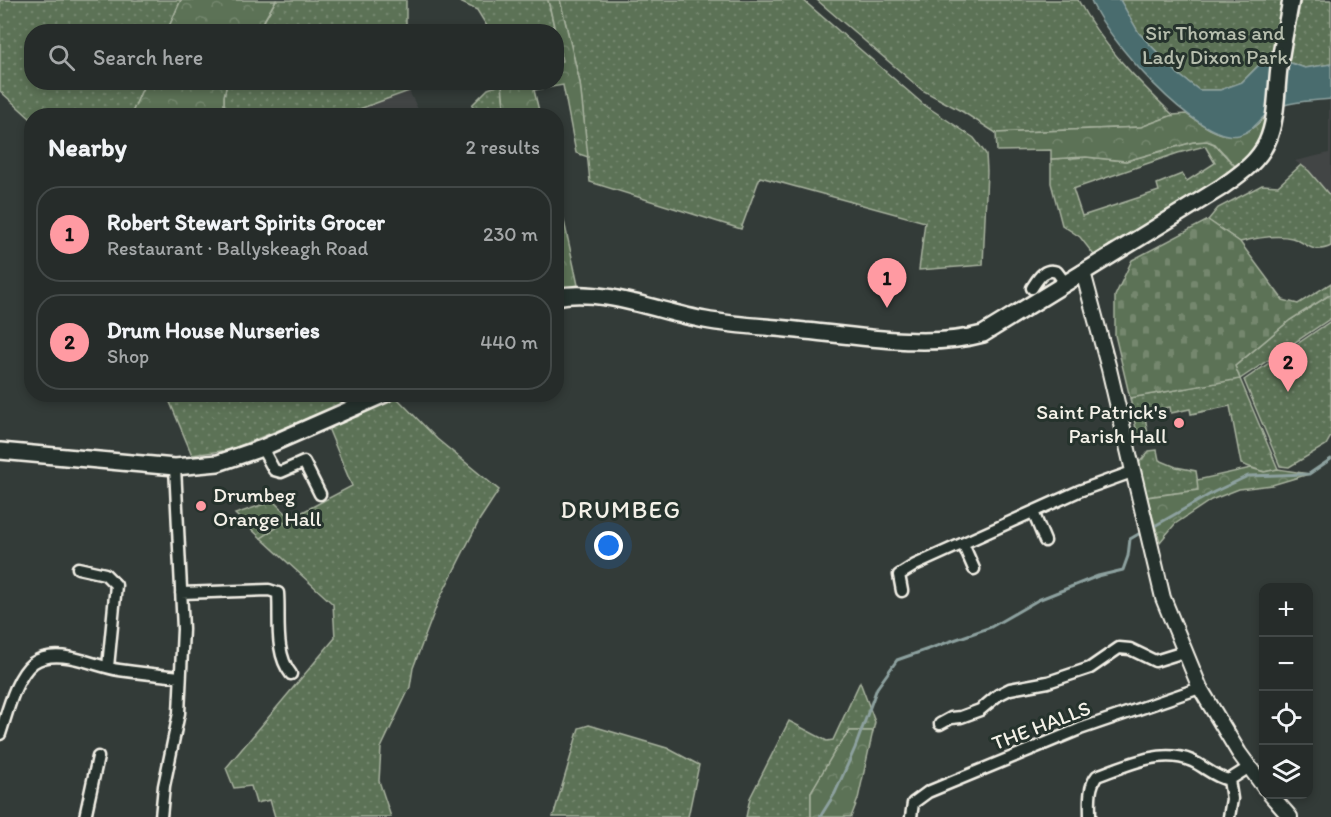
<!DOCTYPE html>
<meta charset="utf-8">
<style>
:root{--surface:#262c2a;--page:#2e3432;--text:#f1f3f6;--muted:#a4a7a8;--line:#424847;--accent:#ff9aa2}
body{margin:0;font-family:Itim,sans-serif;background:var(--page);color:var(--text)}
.controls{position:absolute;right:18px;bottom:18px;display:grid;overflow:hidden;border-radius:12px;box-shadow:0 3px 9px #0003}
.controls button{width:54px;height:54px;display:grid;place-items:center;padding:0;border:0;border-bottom:2px solid var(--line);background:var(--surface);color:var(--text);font:30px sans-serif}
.you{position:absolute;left:609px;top:546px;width:21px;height:21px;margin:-15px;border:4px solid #fff;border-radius:50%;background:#1a73e8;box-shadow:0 0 0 9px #1a73e833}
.badge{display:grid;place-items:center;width:39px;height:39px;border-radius:50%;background:var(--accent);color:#111;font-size:20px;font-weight:700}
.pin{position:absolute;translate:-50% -50px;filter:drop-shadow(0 2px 3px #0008)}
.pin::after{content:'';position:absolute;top:32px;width:21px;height:18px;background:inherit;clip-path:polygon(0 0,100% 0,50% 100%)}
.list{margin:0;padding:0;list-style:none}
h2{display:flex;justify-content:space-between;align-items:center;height:78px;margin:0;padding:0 24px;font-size:26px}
h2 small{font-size:20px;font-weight:400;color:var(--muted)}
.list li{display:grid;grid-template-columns:39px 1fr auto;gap:18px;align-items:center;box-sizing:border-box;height:96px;margin:0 12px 12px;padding:0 12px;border:2px solid var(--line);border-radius:24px}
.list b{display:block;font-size:22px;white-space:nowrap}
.list p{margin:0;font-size:20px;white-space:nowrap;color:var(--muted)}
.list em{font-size:20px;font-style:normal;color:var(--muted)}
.icon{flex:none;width:33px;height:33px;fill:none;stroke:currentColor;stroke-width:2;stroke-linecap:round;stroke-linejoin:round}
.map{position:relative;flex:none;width:1331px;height:817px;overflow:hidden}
.search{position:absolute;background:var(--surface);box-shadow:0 3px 9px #0003;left:24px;top:24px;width:540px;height:66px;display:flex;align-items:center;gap:15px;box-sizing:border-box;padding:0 21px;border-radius:24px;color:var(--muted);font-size:22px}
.panel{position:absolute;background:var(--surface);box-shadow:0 3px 9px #0003;left:24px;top:108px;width:540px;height:294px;border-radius:24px}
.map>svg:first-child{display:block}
.built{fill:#424545}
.green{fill:url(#green-dots);stroke:#a8b29f;stroke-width:1.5;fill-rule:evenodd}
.forest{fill:url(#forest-crowns);stroke:#a8b29f;stroke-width:1.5}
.cemetery{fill:url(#cemetery-stones);stroke:#a8b29f;stroke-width:1.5}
.water{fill:#486c6e;stroke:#8da19f;stroke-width:1.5}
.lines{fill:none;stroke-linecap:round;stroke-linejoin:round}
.stream{stroke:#8da19f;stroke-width:3}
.minor-casing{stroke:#f4f1e8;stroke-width:15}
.tertiary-casing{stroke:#f4f1e8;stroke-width:18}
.secondary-casing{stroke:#f4f1e8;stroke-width:20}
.minor{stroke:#26332d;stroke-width:10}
.tertiary{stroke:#26332d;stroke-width:14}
.secondary{stroke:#26332d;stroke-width:15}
.poi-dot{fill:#ff9aa2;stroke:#26332d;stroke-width:2}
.labels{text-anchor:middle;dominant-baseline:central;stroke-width:6;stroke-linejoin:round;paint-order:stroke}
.park-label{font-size:21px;fill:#b7beae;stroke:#26332d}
.poi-label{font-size:21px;fill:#f4f1e8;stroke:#26332d;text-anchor:end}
.street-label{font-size:21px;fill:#f4f1e8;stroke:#26332d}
.quarter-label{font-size:24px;letter-spacing:1.5px;fill:#f4f1e8;stroke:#26332d}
</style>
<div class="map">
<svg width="1331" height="817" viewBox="0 0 1331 817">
<defs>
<pattern id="green-dots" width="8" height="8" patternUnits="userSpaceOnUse" patternTransform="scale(1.5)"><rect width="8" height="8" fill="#5c7256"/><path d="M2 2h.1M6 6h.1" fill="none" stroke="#74876e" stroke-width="1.8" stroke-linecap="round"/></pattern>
<pattern id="forest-crowns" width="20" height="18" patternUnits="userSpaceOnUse" patternTransform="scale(1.5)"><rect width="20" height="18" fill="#5c7256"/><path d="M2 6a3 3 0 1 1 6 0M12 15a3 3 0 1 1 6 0" fill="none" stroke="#74876e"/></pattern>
<pattern id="cemetery-stones" width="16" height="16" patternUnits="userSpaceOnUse" patternTransform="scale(1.5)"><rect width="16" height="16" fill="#5c7256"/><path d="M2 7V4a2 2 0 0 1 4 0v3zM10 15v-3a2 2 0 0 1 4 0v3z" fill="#74876e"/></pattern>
</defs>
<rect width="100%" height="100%" fill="#333b38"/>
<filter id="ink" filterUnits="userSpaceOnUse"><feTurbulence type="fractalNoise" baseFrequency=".0167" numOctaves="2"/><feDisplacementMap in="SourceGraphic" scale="12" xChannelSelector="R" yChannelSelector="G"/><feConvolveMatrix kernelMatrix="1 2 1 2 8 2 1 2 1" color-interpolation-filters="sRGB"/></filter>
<g filter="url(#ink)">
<path class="built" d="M409,91L421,115L343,116Z
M1331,99V197L1309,171L1295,161L1329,153V100Z"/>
<path class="green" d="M0,0H181L167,31L32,32V82L145,83L131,115L32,116L31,119L0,91Z
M276,0H406V29L404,31L258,32Z
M456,0H548L555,31H490L477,10Z
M560,0H803L923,104L974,138L986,154L987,171L983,265L919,270L925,222L760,177L741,229L590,182L580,83Z
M817,0H1078C1101,44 1138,81 1173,115L1141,127L996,133L963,112L922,90Z
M1120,0H1287L1271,60L1263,61L1242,82L1220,90H1199L1178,74L1139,33Z
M1301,0H1331V64L1305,68L1288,62Z
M227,83H398L409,91L343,115L224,116V96Z
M502,84L504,106L501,115H483L472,105L488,89Z
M1207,141L1214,144L1236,167L1248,158L1254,160L1163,220L1157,218L1110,244L1103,254L1097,259L1080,237L1062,225L1051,183V159L1086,157L1126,161L1193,142ZM1205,146L1215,163L1187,181L1182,174L1157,184L1159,191L1082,216L1073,189L1178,153Z
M1301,165L1309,171L1331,197V246C1312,255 1308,243 1292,238C1275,234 1256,238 1240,242L1208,220L1218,208L1262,185L1278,186Z
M1331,294V318L1240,379L1278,469L1264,472L1241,464L1230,406L1191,414L1190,409L1171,413L1170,407L1144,411L1149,440L1143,441L1137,434L1130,398L1239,379L1235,366L1290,320Z
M1331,321V436L1326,445L1289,467L1280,466L1244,380Z
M354,394L356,399L229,450L192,455L167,395Z
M396,397L437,439L499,490L480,519L438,602L413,668L410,687L381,748L379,781L391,817H275L270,800L256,803L251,786L234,788L226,768L335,638L333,604L261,538L291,518L352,486L328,428Z
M1157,450L1159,460L1176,467L1196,471L1199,490L1147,497L1138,464L1149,451Z
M860,682L875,722L873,731H850L811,792V817H746L750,798L789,721L827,741L833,740Z
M589,725L667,748L699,765L688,817H553L579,728Z"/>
<path class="forest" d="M181,0H276L258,31H167Z
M548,0H560L580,83L588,157L576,153L563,85L534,90L540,115H501L504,106L502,83L556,82L557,62L562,61Z
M145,83H227L224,96V115H131Z
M1271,111C1265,138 1259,151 1236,167L1215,144L1207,141L1193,142L1126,161L1086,157L1051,159V150L997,151L996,133L1141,127L1173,115L1186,114C1222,139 1239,146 1271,111Z
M557,189L578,285L557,289H556Z
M1251,468L1264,472L1278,469L1309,474L1272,485L1239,489L1211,500L1175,524L1160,542L1147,497L1198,490L1197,480Z
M273,501L291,518L261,538L235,514Z
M850,731H873L858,799L851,817H811V792L836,749Z"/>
<path class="cemetery" d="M1208,220L1240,242L1283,300L1298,304L1331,283V294L1290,320L1235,366L1240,379L1130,398L1115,335V296L1132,260Z"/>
<path class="water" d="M1091,0H1120L1139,33L1178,74L1199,90H1220L1242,82L1263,61L1288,62L1305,68L1331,64V99C1312,101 1289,101 1272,110C1260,117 1255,131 1239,135C1197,144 1104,36 1091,0Z"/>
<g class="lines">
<path class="stream" d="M1151,528L1214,492L1248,476L1309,474L1331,459
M820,817L835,793L855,748L877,688L897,660L991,627L1038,600L1098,576L1123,570L1128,556L1130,539L1142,532"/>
<g class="minor-casing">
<path id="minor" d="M1032,288C1038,279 1044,267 1057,272L1066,284
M262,448L274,470L281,472L304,462L320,494
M1033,512L1045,541
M963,544L974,569
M78,568L105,574L116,585L108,667
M902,591L899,575L915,565L1079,491L1132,472
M181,593L269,590L278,593C280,618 274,653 291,674
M940,724L951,718L961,717L980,710L998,695L1010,689L1048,682L1090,668L1119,648L1130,649L1155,661L1184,652
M0,734C7,714 15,677 33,663C57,646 94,666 119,670C140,673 159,675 180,677
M85,817L98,757
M161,817L164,786L179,713L183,629L175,467
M911,817L913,803L928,792L1080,729L1200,688
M1090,817C1090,804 1088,787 1097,776C1127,765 1161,748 1192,761C1205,767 1214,777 1229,780L1248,768
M1229,817L1232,799L1229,780"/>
</g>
<g class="tertiary-casing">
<path id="tertiary" d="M1083,272L1109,369L1163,598L1200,688L1239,753L1264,787
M1270,794L1290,817"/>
</g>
<g class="secondary-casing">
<path id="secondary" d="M556,297C601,287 660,312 705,320C738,326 772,327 805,331C861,336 928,349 983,334L1222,187C1240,174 1258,162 1267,142C1277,120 1276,92 1279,68C1282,45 1287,23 1291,0
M0,451L175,467L218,463L262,448L385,394"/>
</g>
<use href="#minor" class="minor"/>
<use href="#tertiary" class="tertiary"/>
<use href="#secondary" class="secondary"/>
</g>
</g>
<g class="poi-dot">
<circle cx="1179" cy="423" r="6"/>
<circle cx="201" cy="506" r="6"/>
</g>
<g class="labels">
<g class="park-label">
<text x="1215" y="32">Sir Thomas and<tspan x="1215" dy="24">Lady Dixon Park</tspan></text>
</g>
<g class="poi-label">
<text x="1167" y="411">Saint Patrick's<tspan x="1167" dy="24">Parish Hall</tspan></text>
<text x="213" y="494" text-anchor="start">Drumbeg<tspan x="213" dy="24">Orange Hall</tspan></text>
</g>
<g class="street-label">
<text transform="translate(1041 725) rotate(-21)">THE HALLS</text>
</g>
<g class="quarter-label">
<text x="621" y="509">DRUMBEG</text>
</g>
</g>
</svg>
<div class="controls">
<button>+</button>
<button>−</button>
<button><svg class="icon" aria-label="locate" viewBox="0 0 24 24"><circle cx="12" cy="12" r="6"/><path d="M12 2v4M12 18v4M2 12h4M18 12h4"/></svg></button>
<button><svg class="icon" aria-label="layers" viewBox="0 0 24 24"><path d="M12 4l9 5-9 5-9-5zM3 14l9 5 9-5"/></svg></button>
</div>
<div class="you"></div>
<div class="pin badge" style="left:887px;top:308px">1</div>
<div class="pin badge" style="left:1288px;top:392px">2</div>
<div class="search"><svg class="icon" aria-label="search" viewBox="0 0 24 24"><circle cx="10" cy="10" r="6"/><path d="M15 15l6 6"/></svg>Search here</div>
<section class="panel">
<h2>Nearby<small>2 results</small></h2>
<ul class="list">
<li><span class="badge">1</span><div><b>Robert Stewart Spirits Grocer</b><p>Restaurant · Ballyskeagh Road</p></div><em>230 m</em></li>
<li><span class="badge">2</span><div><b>Drum House Nurseries</b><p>Shop</p></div><em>440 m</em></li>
</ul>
</section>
</div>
